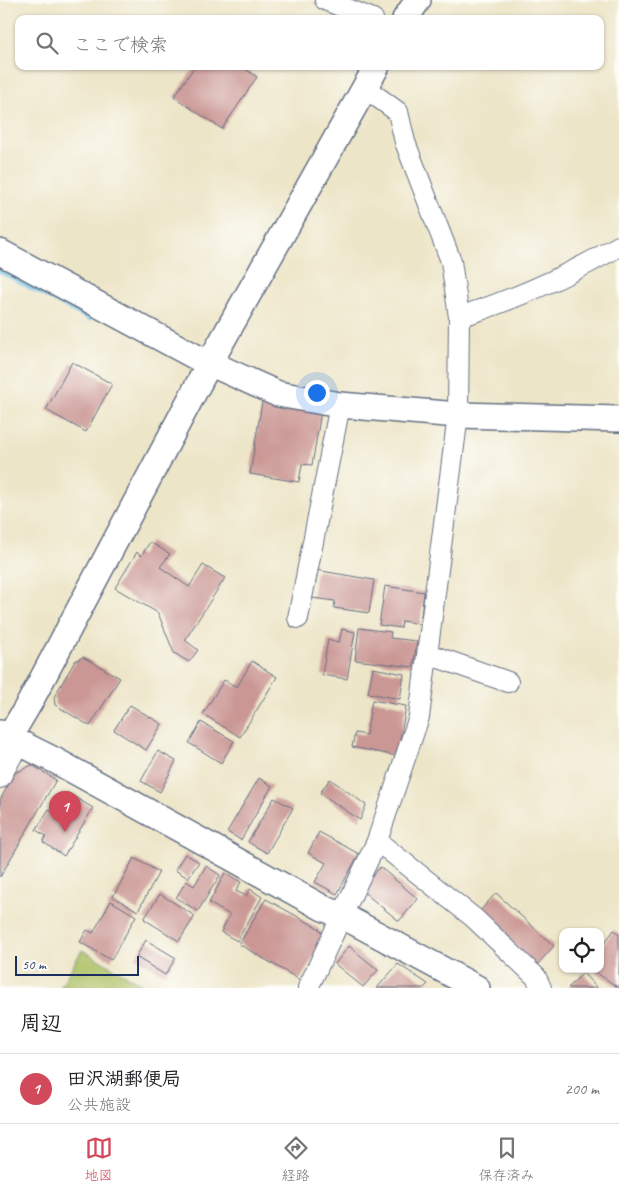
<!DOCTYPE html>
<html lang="ja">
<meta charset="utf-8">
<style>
:root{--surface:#fff;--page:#f6f6f6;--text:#202124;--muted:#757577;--line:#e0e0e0;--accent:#d1495b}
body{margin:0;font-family:Caveat,"Klee One",sans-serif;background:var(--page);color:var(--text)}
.controls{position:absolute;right:15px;bottom:15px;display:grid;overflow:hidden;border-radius:10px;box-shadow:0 1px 4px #0004}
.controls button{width:45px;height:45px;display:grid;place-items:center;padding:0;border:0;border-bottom:1px solid var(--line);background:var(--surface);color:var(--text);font:25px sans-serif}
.scale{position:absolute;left:15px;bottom:12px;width:124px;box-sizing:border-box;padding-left:5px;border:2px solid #1b2f5e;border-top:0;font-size:14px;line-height:18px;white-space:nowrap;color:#1b2f5e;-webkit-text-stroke:4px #fdfcf7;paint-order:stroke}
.you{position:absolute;left:316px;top:392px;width:18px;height:18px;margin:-12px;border:4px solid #fff;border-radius:50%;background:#1a73e8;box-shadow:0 0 0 8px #1a73e833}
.badge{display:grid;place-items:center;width:32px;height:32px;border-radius:50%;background:var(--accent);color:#fff;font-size:16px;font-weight:700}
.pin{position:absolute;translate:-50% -41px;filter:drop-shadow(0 1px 2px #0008)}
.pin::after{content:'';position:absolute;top:26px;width:18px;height:15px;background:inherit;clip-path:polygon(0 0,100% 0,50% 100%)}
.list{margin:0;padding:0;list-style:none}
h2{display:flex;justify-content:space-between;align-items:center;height:65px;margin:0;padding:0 20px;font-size:21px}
h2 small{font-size:16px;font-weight:400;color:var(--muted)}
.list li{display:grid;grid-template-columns:32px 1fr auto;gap:15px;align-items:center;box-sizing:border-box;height:70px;padding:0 20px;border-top:1px solid var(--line)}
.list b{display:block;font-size:19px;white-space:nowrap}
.list p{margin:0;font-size:16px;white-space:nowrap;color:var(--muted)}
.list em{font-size:16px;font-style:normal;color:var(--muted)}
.icon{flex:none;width:28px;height:28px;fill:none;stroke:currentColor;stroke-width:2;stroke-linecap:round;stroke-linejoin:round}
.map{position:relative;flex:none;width:619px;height:988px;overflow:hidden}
.search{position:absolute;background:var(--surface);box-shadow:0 1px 4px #0004;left:15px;right:15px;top:15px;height:55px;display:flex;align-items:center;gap:12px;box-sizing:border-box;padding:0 18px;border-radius:10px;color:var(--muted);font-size:19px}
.sheet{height:135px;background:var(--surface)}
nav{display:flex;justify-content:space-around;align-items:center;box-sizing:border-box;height:70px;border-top:1px solid var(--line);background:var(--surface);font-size:14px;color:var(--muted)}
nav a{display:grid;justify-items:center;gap:2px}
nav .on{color:var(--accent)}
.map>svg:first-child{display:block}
.green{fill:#acc064;stroke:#647861}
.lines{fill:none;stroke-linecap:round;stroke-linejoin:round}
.stream{stroke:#65bbe1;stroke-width:5}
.building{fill:#ca9794}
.minor-casing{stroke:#646f83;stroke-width:22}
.tertiary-casing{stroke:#646f83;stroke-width:28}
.minor{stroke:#fff;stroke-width:20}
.tertiary{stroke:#fff;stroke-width:25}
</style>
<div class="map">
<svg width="619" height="988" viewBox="0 0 619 988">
<rect width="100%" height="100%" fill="#fdfcf7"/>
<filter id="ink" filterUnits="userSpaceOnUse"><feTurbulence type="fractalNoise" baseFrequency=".02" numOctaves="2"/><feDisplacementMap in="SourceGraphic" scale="10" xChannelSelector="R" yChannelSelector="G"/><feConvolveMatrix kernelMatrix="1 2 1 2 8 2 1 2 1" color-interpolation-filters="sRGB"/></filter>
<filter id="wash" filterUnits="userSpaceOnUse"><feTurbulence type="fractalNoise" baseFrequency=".0096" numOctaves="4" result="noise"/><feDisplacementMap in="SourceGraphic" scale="20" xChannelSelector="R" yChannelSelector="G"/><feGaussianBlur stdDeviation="1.12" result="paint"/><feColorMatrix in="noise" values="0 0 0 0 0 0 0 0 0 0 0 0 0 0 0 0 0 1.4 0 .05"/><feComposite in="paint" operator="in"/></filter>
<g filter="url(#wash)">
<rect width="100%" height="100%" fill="#ede5c7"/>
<path class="green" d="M82,950L148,988H60Z"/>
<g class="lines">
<path class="stream" d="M0,271L90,319"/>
</g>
<g id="blocks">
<path class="building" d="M195,66H241L257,77L222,129L174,97Z
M72,362L112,384L86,432L46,410Z
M263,396L322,406L312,465L302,464L299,482L250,474Z
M150,542L170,554L160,567L189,587L203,565L225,578L185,640L198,650L189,662L174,653L158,613L115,588L137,552L141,556Z
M316,570L374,580L369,613L334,608L335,601L312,598Z
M385,586L424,592L420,624L402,621L401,628L379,625Z
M359,628L391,632L390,638L417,641L413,667L355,660Z
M342,629L355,632L347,679L322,675L328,640L339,642Z
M83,657L120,678L90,726L55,705L54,697L75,661Z
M252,661L277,677L240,737L203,714L224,680L237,687Z
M373,668L404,674L400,699L368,693Z
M372,700L406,706L397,756L352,747L355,733L366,735Z
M130,705L162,724L146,750L114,730Z
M201,722L234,741L221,763L189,743Z
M158,751L176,761L160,792L141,781Z
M32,765L56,780L0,877V800L15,773Z
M259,778L272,786L241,840L227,832Z
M330,779L366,805L360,820L320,793Z
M68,793L93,808L64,856L43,842L46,836L36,830L49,809L56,813Z
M274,798L293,808L267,853L248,842Z
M319,832L359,854L337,894L315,882L326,863L308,853Z
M185,854L199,862L188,878L175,870Z
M134,858L159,872L138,911L113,897Z
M206,866L220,875L198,911L176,898L186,881L194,886Z
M380,867L418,899L399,921L361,890Z
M225,873L241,882L236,891L246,896L250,889L262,897L237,941L221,932L230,915L209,903Z
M496,893L554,946L536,966L478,913Z
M160,894L195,916L179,941L144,919Z
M266,899L318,928L325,937L300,980L239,944Z
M111,901L136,916L111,960L80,942L87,930L93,933Z
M614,930L619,934V988L591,969H600V949Z
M146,940L176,958L165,975L136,957Z
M349,946L378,970L363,987L335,964Z
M398,964L428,984L424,988H377Z
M583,973L597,988H568Z"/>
</g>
</g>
<g filter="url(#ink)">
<use href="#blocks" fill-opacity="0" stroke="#646f83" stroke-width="1"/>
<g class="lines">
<g class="minor-casing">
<path id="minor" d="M325,0L373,19
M459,317C514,300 569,275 619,246
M298,618L340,405
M428,654L508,682
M0,778L19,743
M377,841L474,918L536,977L541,988
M308,988L377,841L419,717L458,415L459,317L451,261L405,142L398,112L365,88"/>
</g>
<g class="tertiary-casing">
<path id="tertiary" d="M405,19L418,0
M0,252L196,357L278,394L340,405L458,415L619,419
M0,733L56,761L323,908L341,915L477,988
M0,753L30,702L209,364L377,66"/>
</g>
<use href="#minor" class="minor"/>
<use href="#tertiary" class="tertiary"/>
</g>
</g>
</svg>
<div class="controls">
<button><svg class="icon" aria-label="locate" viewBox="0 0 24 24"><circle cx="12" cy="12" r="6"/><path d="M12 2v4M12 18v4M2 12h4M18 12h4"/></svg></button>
</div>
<div class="scale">50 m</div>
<div class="you"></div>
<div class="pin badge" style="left:65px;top:832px">1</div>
<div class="search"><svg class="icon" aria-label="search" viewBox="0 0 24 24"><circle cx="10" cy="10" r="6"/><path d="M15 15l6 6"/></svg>ここで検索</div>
</div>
<section class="sheet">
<h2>周辺<small></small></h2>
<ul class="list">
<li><span class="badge">1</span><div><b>田沢湖郵便局</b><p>公共施設</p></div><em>200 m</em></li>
</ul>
</section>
<nav>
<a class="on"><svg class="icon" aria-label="map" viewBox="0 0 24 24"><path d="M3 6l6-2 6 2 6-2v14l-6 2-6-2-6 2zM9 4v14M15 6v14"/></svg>地図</a>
<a><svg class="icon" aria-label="directions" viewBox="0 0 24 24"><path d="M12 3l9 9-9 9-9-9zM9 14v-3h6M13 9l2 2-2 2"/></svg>経路</a>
<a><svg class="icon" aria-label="saved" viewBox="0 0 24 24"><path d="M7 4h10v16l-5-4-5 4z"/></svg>保存済み</a>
</nav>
